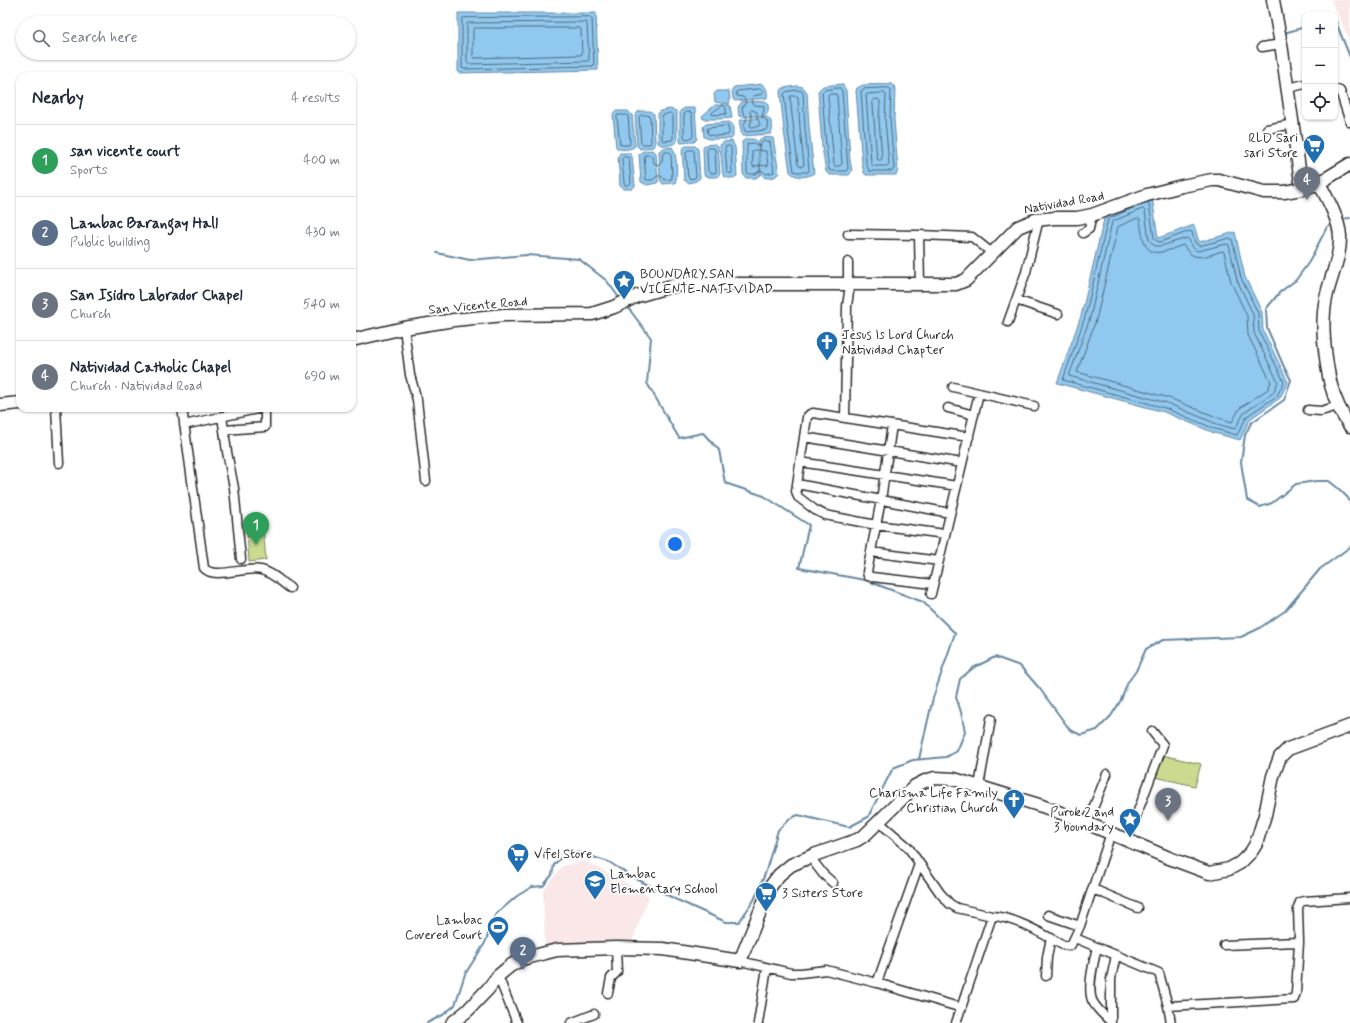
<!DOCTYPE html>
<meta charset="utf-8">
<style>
:root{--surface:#fff;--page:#f2f2f3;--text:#1f2937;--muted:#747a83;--line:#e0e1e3;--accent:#0b8043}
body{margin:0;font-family:Mynerve,sans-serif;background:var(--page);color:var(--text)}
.controls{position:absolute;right:12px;top:12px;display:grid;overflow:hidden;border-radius:8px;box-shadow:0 1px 3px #0004}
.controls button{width:36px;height:36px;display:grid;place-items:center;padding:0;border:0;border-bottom:1px solid var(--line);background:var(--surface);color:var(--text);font:20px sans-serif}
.you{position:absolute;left:675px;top:544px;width:14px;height:14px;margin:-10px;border:3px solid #fff;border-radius:50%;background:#1a73e8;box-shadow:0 0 0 6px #1a73e833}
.badge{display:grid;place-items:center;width:26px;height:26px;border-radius:50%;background:var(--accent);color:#fff;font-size:13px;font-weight:700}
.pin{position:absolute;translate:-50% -33px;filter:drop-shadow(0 1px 2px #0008)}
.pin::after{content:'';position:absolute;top:21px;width:14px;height:12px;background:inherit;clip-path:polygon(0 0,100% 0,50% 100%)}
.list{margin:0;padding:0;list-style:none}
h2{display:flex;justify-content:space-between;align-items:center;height:52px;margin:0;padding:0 16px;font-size:17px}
h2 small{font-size:13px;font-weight:400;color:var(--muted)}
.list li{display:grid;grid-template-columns:26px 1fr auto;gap:12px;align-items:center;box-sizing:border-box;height:72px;padding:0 16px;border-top:1px solid var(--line)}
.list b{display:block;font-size:15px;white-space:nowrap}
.list p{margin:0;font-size:13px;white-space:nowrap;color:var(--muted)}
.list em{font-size:13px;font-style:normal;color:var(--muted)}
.icon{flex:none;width:22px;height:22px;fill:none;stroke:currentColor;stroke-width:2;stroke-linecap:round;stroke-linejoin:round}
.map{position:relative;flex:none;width:1350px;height:1023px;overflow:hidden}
.search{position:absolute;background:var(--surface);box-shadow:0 1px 3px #0004;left:16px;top:16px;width:340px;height:44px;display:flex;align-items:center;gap:10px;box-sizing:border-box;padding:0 14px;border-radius:22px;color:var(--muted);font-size:15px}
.panel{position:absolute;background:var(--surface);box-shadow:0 1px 3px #0004;left:16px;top:72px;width:340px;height:340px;border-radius:12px}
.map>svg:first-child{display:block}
.built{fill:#fae8e8}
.green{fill:#cadb8f;stroke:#7a835d}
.water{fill:#90c8ef;stroke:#6889a1}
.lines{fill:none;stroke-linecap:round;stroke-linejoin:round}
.shore{stroke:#536a79;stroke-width:1}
.stream{stroke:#6889a1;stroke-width:2}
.street-casing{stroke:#2b2b2b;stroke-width:11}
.secondary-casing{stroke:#2b2b2b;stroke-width:15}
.street{stroke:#fff;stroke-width:8}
.secondary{stroke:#fff;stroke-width:12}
.labels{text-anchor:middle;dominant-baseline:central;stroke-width:4;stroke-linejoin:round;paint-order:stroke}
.poi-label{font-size:13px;fill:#2b2b2b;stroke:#fff;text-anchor:start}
.street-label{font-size:13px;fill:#2b2b2b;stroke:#fff}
</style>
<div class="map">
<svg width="1350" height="1023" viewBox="0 0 1350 1023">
<rect width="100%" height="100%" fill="#fff"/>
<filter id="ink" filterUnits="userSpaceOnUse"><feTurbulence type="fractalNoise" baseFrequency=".025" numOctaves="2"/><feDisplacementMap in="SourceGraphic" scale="8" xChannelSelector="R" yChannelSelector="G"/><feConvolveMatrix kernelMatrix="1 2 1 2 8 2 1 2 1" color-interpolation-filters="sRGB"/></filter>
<g filter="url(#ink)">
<path class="built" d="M1331,0H1350V41Z
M585,861L616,877L649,896L632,942L545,950L543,891L562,866Z"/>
<path class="green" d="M263,528L266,560L249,562L247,530Z
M1162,755L1201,764L1195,786L1155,777Z"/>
<path class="water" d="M458,13H596L598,70L458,73Z
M762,84C767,87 768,93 767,98L735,101L733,99L732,91L734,87Z
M842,84L846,90L850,160L852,171L849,175H830L826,172L822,147L818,91L823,86Z
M892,84L894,86L895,89L894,119L898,171L896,175H866L864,173L862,164L856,91L857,88L863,85Z
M797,86L803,87L807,92L809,127L814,173C808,178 795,178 790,172L784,131L780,92L783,88Z
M717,91H729L730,100L729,104L715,102L714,94Z
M765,101L767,102C769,107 769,113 765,116L743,117L739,116L738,107L742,102Z
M715,105H730L732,118L720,119H703L702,116Z
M685,108H695L697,139L694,142L681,143L680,141V111Z
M670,109L676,111L677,113V141C673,146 663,147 658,143V114L660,111Z
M616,111H628L632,115L635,146C631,150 620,151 616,147L613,115L614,112Z
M639,111H650L654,114L655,143L653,147L640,149L637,146L635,115Z
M767,117C772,120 774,128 771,134L742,136L739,121L741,120Z
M729,122L733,125V137L731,139H709L704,137L703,127L706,124Z
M763,137L773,138L779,173L775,177L765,178L761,174L759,140Z
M746,139H754L758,142L760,175L756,178H746L743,174L742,142Z
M732,141L735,147L737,176C733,179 726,179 723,175L720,145L724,142Z
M715,144L718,146L720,173L717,177H709L704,175L703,148L705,145Z
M686,146H695L698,149L700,178L696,181L689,183L684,180L682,149Z
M672,147C677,152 678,178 675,183L663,184L660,180L659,151L664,148Z
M652,150L656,153L658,182L657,183L647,185L641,182L639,154L643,151Z
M620,153H629L632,156L635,186L632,189H624L620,186L618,157Z
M1152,196L1158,238L1194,225L1199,242L1235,232L1245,277L1262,312L1263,330L1288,382L1280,398L1250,419L1240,440L1214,433L1164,412L1057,383L1081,316L1104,219L1103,216Z"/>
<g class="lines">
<path class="shore" d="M590,17L592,19L594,64L593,66L464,69L462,68V19L463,18Z
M468,23L586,22L587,24L589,60L587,61L468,64L467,62V24Z
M474,28H580L581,30L582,54L580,55L474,58L473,56V30Z
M840,88L842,91L848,169L846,171H831L829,170L826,146L822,92L825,90Z
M889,88L891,90L890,119L894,169L892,171H869L866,163L861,91L864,89Z
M760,89L762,90L763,94L753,96L751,102L754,105L764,106V110L762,117L767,121L768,129L767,130L746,132C741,126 746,123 747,117L743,113L742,108L745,104L746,101L743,97L737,96L736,92L738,91Z
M797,90L802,91L803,93L805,128L809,170L808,172H797L794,171L788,131L784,94L786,92Z
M884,93L886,95L885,120L889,164L887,166H873L871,163L866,95L868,94Z
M829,94H836L837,96L842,164L840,166H835L834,165L828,96Z
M791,96H797L798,97L800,128L804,165L802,167L798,165L790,98Z
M873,100L878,99L880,101L879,120L882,158L881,160H878L877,158Z
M723,105L726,108V114L712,115V113C714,110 720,108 723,105Z
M752,110L757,112V118L760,124L759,126L752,127L750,126L752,118L750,112Z
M686,112H691L692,114L693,136L692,138L686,139L684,137V116Z
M670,113L673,115V139L672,140L664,141L662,140V116Z
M618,115H627L628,116L630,143L629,145H622L620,144L617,117Z
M641,115H648L650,117L651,142L650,144H643L641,143L639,117Z
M728,126L729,133L728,135L715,136L708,134L707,129L709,128Z
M764,141L770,142L774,172L766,174L761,170L755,174H748L747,172V144L753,143L759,146Z
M726,146H730L731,147L732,172L731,174L727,172L725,148Z
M709,148H713L715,149L716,171L715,173H710L708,171L707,150Z
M688,150H693L694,151L696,176L695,178L690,179L688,177L686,152Z
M754,150L766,151L768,166L760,165L753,167L752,152Z
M669,152L671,153L672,179L665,180C661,175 658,174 653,180H646L644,155H651L654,163L658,165L662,161L663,153Z
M624,157H627L629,158L631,183L629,185H625L624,183L622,159Z
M1137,206L1108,219L1085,317L1063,380L1165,408L1215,429L1237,435L1247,416L1277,396L1284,382L1259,331L1258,313L1241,278L1232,239L1230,238L1199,246L1195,243L1192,232L1190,231L1160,242L1157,241L1154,238L1149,204L1148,202
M1143,209L1145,211L1149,240L1155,246H1161L1187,238C1192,241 1190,248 1198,251L1226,244L1229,245L1237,280L1253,314L1254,333L1278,382L1273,393L1244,413L1235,429L1217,424L1167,403L1069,376L1090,318L1112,222Z
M1138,218L1140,219C1142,232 1142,256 1161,252C1169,251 1176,247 1183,245C1185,247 1187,251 1189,253C1199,261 1212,254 1222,251L1224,252L1231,282L1247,316L1248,335L1271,382L1268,389L1240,408L1232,422L1219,418L1169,398L1077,372L1096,320L1118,227Z"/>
<path class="stream" d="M1335,20L1350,57
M1284,33L1305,27
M1341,219L1350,218
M1334,223L1327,227L1309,262L1296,280L1280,292L1266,309L1267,328L1284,367L1291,380L1284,400L1251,423L1245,435L1241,462L1247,500L1260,507L1272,503L1296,484L1316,481H1329L1339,489L1348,498L1350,502
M437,253L470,260L527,255L579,259L607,281L620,299
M626,305L651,338L647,383L679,438L703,433L719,450L725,483L764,496L809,525L799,568L865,580L923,602L955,633L933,698L919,759
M427,1023L443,1015L455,1005L465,974L485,943L495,915L517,896L532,887L543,886L552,875L554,865L562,856L577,852L609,862L631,876L675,899L726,922H739L754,900L765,874L778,830L789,819L798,815L849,827L868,817L893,768L913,760L946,757L957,751L965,732L961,712L956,697L960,679L973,668L995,657L1020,666L1040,689L1070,730L1081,735L1097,730L1111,716L1121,700L1128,682L1136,671L1146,649L1163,640L1241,637L1258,629L1285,611L1320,569L1350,547"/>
<g class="street-casing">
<path id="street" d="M1262,47L1281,44
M1288,88L1305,84
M1335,89L1340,91L1350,122
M1267,129L1293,124
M1083,233L1089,229L1092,215
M848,234L919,235L920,285
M919,235L972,237L992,253
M848,262V285
M1016,300L1058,314
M1008,322L1026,272L1039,219
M404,328L410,375L417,400L426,481
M953,387L1034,406
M56,408L59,463
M182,408L204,568C214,580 246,566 261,570C272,572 281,582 290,588
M948,408L974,415
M1308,410L1321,411L1338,406
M222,416L227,452L234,488L241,559
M845,418L847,306L850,285
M184,425L262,408
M892,425L881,500L867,572L868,576L872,577L933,584
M224,430L265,427V408
M804,437L962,463
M800,462L957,486
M797,484L950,513
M945,534L876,525L825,515L815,510L798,497L796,491L807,417L810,414L813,413L969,437
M871,552L939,561
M931,594L979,393
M979,786L991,719
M879,822L908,847L940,893L950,904L957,908L992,916
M1087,823L1107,774
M1127,840L1163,745L1152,731
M810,857L823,874L833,883
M1093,889L1138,908
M1048,915L1080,926
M1075,938L1159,973L1168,1006L1171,1023
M1224,945L1299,942
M1097,947C1094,961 1087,987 1092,1000C1096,1009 1104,1015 1111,1022
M740,961L791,973H801L826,970L877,983L962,1008
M498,976L517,1023
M1046,976L1047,957L1051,938
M877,983L919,864
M608,993L611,978L617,972L616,948
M1168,1006L1294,999L1296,993L1299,942L1298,908L1300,902L1304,901L1350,898
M571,1023L594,1014
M758,1023L767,968
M956,1023L992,916C1012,916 1045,935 1063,945L1069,946L1071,945L1080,926L1111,833
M1111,1023V979L1116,955"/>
</g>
<g class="secondary-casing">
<path id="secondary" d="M1273,0L1281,44L1302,189
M1319,183C1327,198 1339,219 1340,236C1341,257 1330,278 1326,298C1323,312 1323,326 1324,340C1327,372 1331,400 1350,426
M352,340L404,328L454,320L504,315L592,314L614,307L637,296L668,287L686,284H956L966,280L1018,227L1035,220L1055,218H1077L1092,215L1147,195L1182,186L1212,180H1219L1264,192H1284L1302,189L1319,183L1350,164
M0,405L20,403
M452,1023L467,1011L488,989L498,976L510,966L522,959L557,950L616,948L663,949L740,961L770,887L779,875L791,865L814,855L857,840L865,835L915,786L925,781L935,778L954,779L1042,806L1077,819L1169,858L1209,873L1229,869L1240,863L1251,852L1256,844L1265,815L1273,776L1280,757L1288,749L1350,726"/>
</g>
<use href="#street" class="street"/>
<use href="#secondary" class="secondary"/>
</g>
</g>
<defs>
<g id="supermarket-pin" transform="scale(1.15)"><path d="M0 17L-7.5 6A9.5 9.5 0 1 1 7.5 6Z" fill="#1f6fb2" stroke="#fff"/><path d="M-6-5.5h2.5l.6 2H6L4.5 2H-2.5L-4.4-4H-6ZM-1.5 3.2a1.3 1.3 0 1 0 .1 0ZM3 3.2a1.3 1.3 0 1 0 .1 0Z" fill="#fff"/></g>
<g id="sight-pin" transform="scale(1.15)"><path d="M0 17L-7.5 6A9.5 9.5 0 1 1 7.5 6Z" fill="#1f6fb2" stroke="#fff"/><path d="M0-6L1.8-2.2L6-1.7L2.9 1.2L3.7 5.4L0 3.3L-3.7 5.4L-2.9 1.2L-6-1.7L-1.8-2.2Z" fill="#fff"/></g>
<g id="church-pin" transform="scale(1.15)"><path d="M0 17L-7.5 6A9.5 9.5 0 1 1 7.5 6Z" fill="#1f6fb2" stroke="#fff"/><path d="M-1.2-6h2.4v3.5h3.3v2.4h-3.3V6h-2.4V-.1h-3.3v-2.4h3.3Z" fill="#fff"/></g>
<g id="school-pin" transform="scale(1.15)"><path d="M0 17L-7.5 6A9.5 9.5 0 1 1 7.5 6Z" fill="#1f6fb2" stroke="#fff"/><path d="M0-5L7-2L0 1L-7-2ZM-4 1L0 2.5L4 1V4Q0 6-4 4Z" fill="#fff"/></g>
<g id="stadium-pin" transform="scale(1.15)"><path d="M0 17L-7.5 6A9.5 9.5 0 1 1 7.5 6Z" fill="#1f6fb2" stroke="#fff"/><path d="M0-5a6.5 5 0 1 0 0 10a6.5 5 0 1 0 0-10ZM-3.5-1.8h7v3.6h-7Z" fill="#fff"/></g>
</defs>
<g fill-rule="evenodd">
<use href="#supermarket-pin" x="1314" y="145"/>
<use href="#sight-pin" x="624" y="281"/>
<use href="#church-pin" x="827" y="342"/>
<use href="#church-pin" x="1014" y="800"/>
<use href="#sight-pin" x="1130" y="819"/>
<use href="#supermarket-pin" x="518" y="854"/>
<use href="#school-pin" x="595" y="881"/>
<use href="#supermarket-pin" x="766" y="893"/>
<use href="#stadium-pin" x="498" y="927"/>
</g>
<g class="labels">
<g class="poi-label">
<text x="1298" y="138" text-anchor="end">RLD Sari<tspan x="1298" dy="15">sari Store</tspan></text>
<text x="640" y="274">BOUNDARY SAN<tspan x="640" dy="15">VICENTE-NATIVIDAD</tspan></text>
<text x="842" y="335">Jesus Is Lord Church<tspan x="842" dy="15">Natividad Chapter</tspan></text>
<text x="998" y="793" text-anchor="end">Charisma Life Family<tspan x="998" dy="15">Christian Church</tspan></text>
<text x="1114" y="812" text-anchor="end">Purok 2 and<tspan x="1114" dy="15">3 boundary</tspan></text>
<text x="534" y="854">Vifel Store</text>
<text x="610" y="874">Lambac<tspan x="610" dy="15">Elementary School</tspan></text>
<text x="782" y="893">3 Sisters Store</text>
<text x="482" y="920" text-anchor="end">Lambac<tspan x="482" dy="15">Covered Court</tspan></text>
</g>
<g class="street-label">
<text transform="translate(1064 203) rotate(-10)">Natividad Road</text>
<text transform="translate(478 306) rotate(-5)">San Vicente Road</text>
</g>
</g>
</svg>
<div class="controls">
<button>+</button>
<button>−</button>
<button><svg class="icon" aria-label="locate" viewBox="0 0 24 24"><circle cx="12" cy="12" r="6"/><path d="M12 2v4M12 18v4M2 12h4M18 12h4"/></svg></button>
</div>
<div class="you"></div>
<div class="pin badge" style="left:256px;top:545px;background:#2e9e5b">1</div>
<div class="pin badge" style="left:523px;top:970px;background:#5c6f8a">2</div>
<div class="pin badge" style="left:1168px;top:821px;background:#6b7280">3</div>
<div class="pin badge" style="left:1307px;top:200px;background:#6b7280">4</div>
<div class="search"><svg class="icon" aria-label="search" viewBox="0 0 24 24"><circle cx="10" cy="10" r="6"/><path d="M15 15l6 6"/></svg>Search here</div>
<section class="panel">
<h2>Nearby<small>4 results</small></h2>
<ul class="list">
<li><span class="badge" style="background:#2e9e5b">1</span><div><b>san vicente court</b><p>Sports</p></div><em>400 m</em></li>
<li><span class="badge" style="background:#5c6f8a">2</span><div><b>Lambac Barangay Hall</b><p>Public building</p></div><em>430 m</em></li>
<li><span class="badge" style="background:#6b7280">3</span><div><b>San Isidro Labrador Chapel</b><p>Church</p></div><em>540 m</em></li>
<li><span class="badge" style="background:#6b7280">4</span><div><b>Natividad Catholic Chapel</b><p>Church · Natividad Road</p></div><em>690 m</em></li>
</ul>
</section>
</div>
